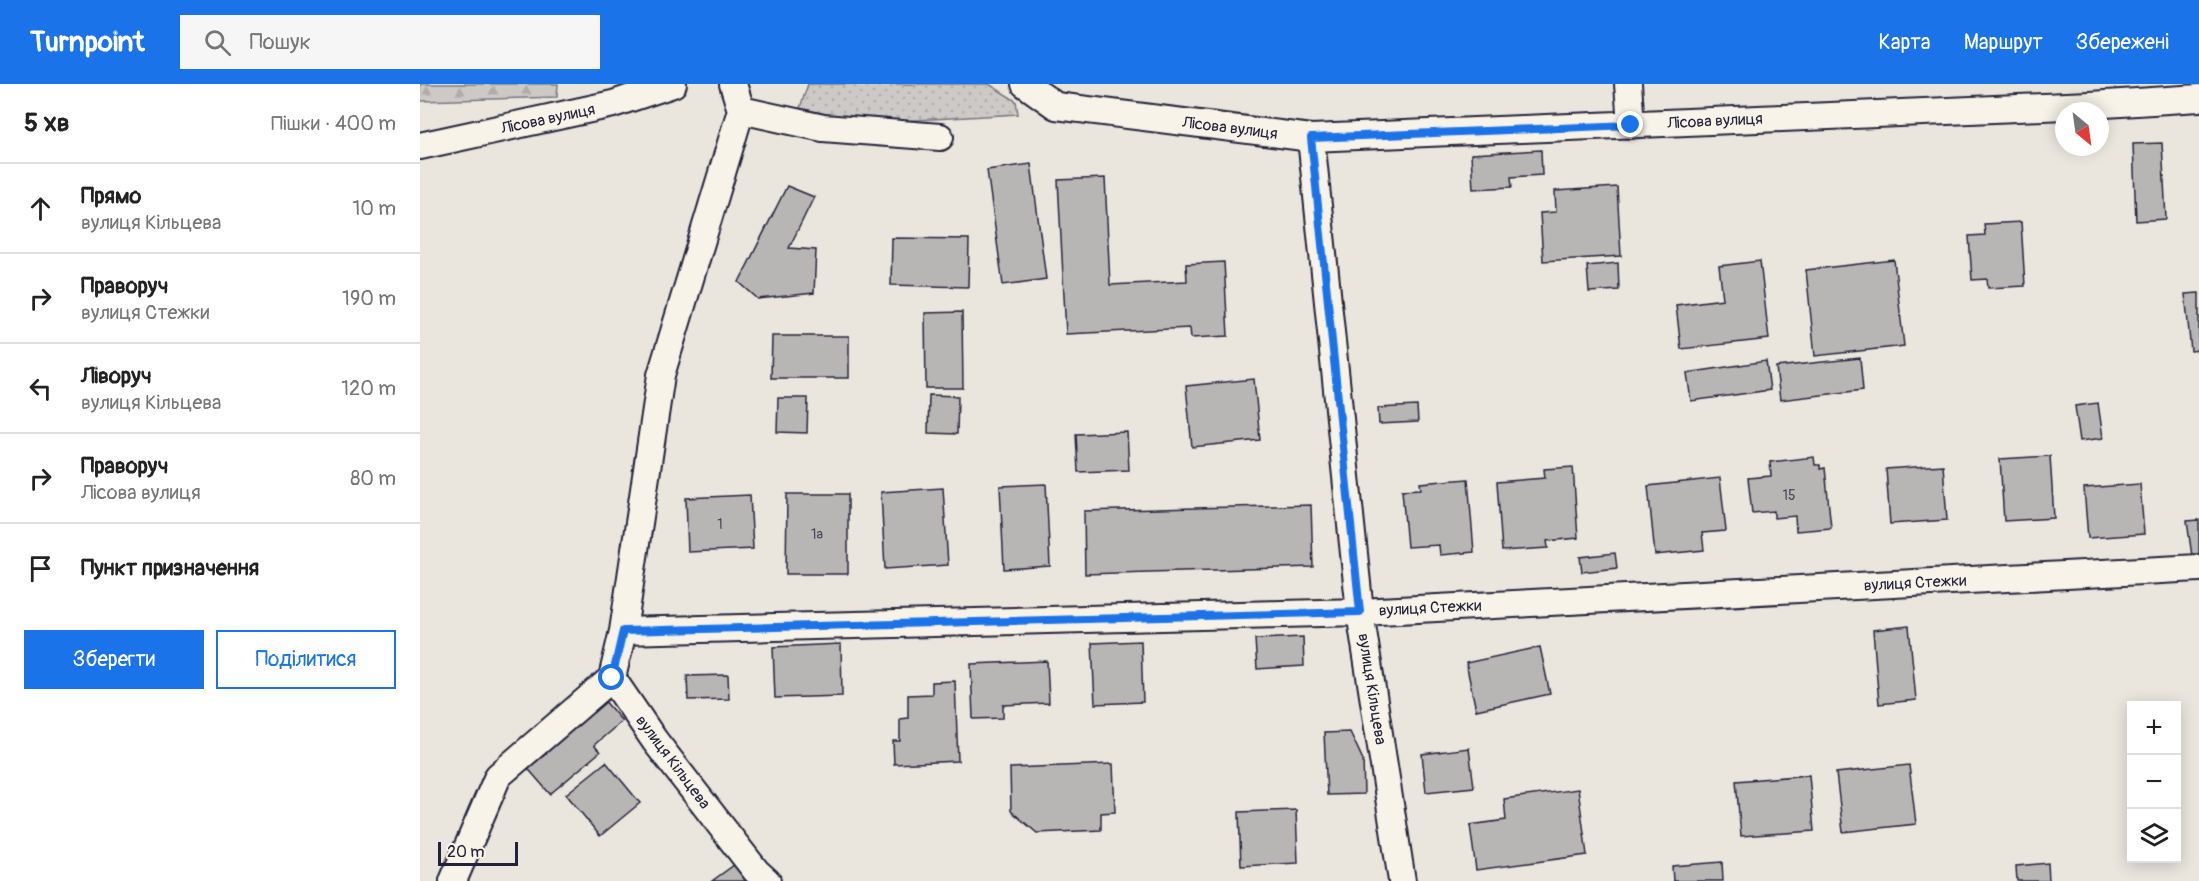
<!DOCTYPE html>
<html lang="uk">
<meta charset="utf-8">
<style>
:root{--surface:#fff;--page:#f6f6f6;--text:#222;--muted:#767676;--line:#e0e0e0;--accent:#1a73e8}
body{margin:0;font-family:Pangolin,sans-serif;background:var(--page);color:var(--text)}
.controls{position:absolute;right:18px;bottom:18px;display:grid;overflow:hidden;border-radius:0px;box-shadow:0 3px 15px #0003}
.controls button{width:54px;height:54px;display:grid;place-items:center;padding:0;border:0;border-bottom:2px solid var(--line);background:var(--surface);color:var(--text);font:30px sans-serif}
.compass{position:absolute;left:1635px;top:18px;width:54px;height:54px;border-radius:50%;background:var(--surface);box-shadow:0 3px 15px #0003;rotate:151deg}
.scale{position:absolute;left:18px;bottom:15px;width:80px;box-sizing:border-box;padding-left:6px;border:3px solid #22223b;border-top:0;font-size:16px;line-height:21px;white-space:nowrap;color:#22223b;-webkit-text-stroke:4px #f7f3e8;paint-order:stroke}
.stop{position:absolute;width:18px;height:18px;margin:-14px;border:4px solid #1a73e8;border-radius:50%;background:#fff}
.stop.end{background:#1a73e8;border-color:#fff;box-shadow:0 2px 6px #0008}
.list{margin:0;padding:0;list-style:none}
h2{display:flex;justify-content:space-between;align-items:center;height:78px;margin:0;padding:0 24px;font-size:26px}
h2 small{font-size:20px;font-weight:400;color:var(--muted)}
.list li{display:grid;grid-template-columns:39px 1fr auto;gap:18px;align-items:center;box-sizing:border-box;height:90px;padding:0 24px;border-top:2px solid var(--line)}
.list b{display:block;font-size:22px;white-space:nowrap}
.list p{margin:0;font-size:20px;white-space:nowrap;color:var(--muted)}
.list em{font-size:20px;font-style:normal;color:var(--muted)}
.actions{display:flex;gap:12px;padding:18px 24px}
.actions a{flex:1;padding:14px 0;border:2px solid var(--accent);border-radius:0px;text-align:center;font-size:21px;color:var(--accent)}
.actions .main{background:var(--accent);color:#fff}
.icon{flex:none;width:33px;height:33px;fill:none;stroke:currentColor;stroke-width:2;stroke-linecap:round;stroke-linejoin:round}
.map{position:relative;flex:none;width:1779px;height:797px;overflow:hidden}
header{display:flex;align-items:center;gap:36px;box-sizing:border-box;height:84px;padding:0 30px;background:var(--accent);color:#fff}
header strong{font-size:28px}
nav{display:flex;gap:33px;margin-inline-start:auto;font-size:21px}
.search{width:420px;height:54px;background:var(--page);display:flex;align-items:center;gap:15px;box-sizing:border-box;padding:0 21px;border-radius:0px;color:var(--muted);font-size:22px}
main{display:flex}
aside{flex:1;background:var(--surface)}
.map>svg:first-child{display:block}
.grass{fill:url(#grass-dots);stroke:#787680;stroke-width:1.5}
.forest{fill:url(#forest-firs);stroke:#787680;stroke-width:1.5}
.building{fill:#b8b6b5;stroke:#22223b;stroke-width:1.5}
.lines{fill:none;stroke-linecap:round;stroke-linejoin:round}
.minor-casing{stroke:#22223b;stroke-width:30}
.minor{stroke:#f7f3e8;stroke-width:26}
.route{stroke:#1a73e8;stroke-width:8}
.labels{text-anchor:middle;dominant-baseline:central;stroke-width:5;stroke-linejoin:round;paint-order:stroke}
.number-label{font-size:14px;fill:#48475a}
.street-label{font-size:16px;fill:#22223b;stroke:#f7f3e8}
</style>
<header>
<strong>Turnpoint</strong>
<div class="search"><svg class="icon" aria-label="search" viewBox="0 0 24 24"><circle cx="10" cy="10" r="6"/><path d="M15 15l6 6"/></svg>Пошук</div>
<nav><a>Карта</a><a>Маршрут</a><a>Збережені</a></nav>
</header>
<main>
<aside>
<h2>5 хв<small>Пішки · 400 m</small></h2>
<ul class="list">
<li><svg class="icon" aria-label="ahead" viewBox="0 0 24 24"><path d="M12 20V5M6 11l6-6 6 6"/></svg><div><b>Прямо</b><p>вулиця Кільцева</p></div><em>10 m</em></li>
<li><svg class="icon" aria-label="right" viewBox="0 0 24 24"><path d="M7 20v-9h11M14 6l5 5-5 5"/></svg><div><b>Праворуч</b><p>вулиця Стежки</p></div><em>190 m</em></li>
<li><svg class="icon" aria-label="left" viewBox="0 0 24 24"><path d="M17 20v-9H6M10 6l-5 5 5 5"/></svg><div><b>Ліворуч</b><p>вулиця Кільцева</p></div><em>120 m</em></li>
<li><svg class="icon" aria-label="right" viewBox="0 0 24 24"><path d="M7 20v-9h11M14 6l5 5-5 5"/></svg><div><b>Праворуч</b><p>Лісова вулиця</p></div><em>80 m</em></li>
<li><svg class="icon" aria-label="arrive" viewBox="0 0 24 24"><path d="M6 21V4h12l-3 4 3 4H6"/></svg><div><b>Пункт призначення</b></div></li>
</ul>
<div class="actions"><a class="main">Зберегти</a><a>Поділитися</a></div>
</aside>
<div class="map">
<svg width="1779" height="797" viewBox="0 0 1779 797">
<defs>
<pattern id="grass-dots" width="8" height="8" patternUnits="userSpaceOnUse" patternTransform="scale(1.5)"><rect width="8" height="8" fill="#cdc9c6"/><path d="M2 2h.1M6 6h.1" fill="none" stroke="#b0acab" stroke-width="1.8" stroke-linecap="round"/></pattern>
<pattern id="forest-firs" width="22" height="20" patternUnits="userSpaceOnUse" patternTransform="scale(1.5)"><rect width="22" height="20" fill="#cdc9c6"/><path d="M5 1l3.5 6h-7zM16 11l3.5 6h-7z" fill="#b0acab"/></pattern>
</defs>
<rect width="100%" height="100%" fill="#eae6de"/>
<filter id="ink" filterUnits="userSpaceOnUse"><feTurbulence type="fractalNoise" baseFrequency=".0167" numOctaves="2"/><feDisplacementMap in="SourceGraphic" scale="12" xChannelSelector="R" yChannelSelector="G"/><feConvolveMatrix kernelMatrix="1 2 1 2 8 2 1 2 1" color-interpolation-filters="sRGB"/></filter>
<g filter="url(#ink)">
<path class="grass" d="M388,0H569L596,17L598,30L445,39L380,24Z"/>
<path class="forest" d="M0,0H138L137,13L0,17Z"/>
<path class="building" d="M1742,59L1746,135L1716,137L1713,60Z
M1121,66L1122,91L1091,93L1092,103L1053,105L1051,70Z
M611,80L626,195L583,201L567,86Z
M685,94L690,201L767,197L766,180L804,178L808,252L771,254L770,244L646,250L638,96Z
M367,102L394,113L369,164L396,166L394,209L338,215L319,198Z
M1197,103L1201,172L1123,177L1120,129L1136,128L1135,107Z
M1601,138L1605,202L1568,204L1567,195L1552,196L1549,152L1565,151L1564,140Z
M472,154L549,155L548,203L471,201Z
M1474,176L1484,262L1395,272L1386,186Z
M1340,177L1349,255L1261,265L1256,221L1303,215L1299,182Z
M1198,179L1199,206L1169,208L1167,182Z
M1779,209V266L1771,267L1765,210Z
M542,228L543,304H506L505,229Z
M352,252H429V294H351Z
M1440,274L1443,306L1360,316L1356,283Z
M1346,277L1350,306L1271,317L1267,289Z
M834,295L840,356L772,363L766,302Z
M509,311L538,312L537,350L508,349Z
M358,314H388L387,349L357,348Z
M1678,319L1683,354L1660,357L1655,322Z
M997,322L998,338L959,340L958,324Z
M707,348L709,386L658,388L656,350Z
M1630,372L1634,434L1584,437L1580,375Z
M1394,373L1395,381H1400V385L1405,384L1411,444L1376,447L1375,432L1354,434V427L1332,429L1328,394L1351,392L1350,378Z
M1523,381L1527,436L1470,440L1466,385Z
M1153,383L1158,454L1127,457L1128,464L1082,467L1077,398L1125,394L1124,385Z
M1300,394L1306,447L1282,449L1284,466L1235,471L1228,402Z
M1048,395L1054,468L1020,471L1019,461L987,463L982,406L1001,405L1000,399Z
M626,400L630,482L584,485L580,402Z
M1720,400L1724,450L1668,454L1664,404Z
M523,404L528,481L465,485L461,408Z
M367,410H428V490H366Z
M330,411L333,465L268,468L266,414Z
M891,421L893,483L665,490L664,427Z
M1779,436V472H1772L1767,437Z
M1195,469L1197,484L1162,488L1160,473Z
M1489,542L1496,616L1459,620L1453,546Z
M883,553L884,582L837,585L835,555Z
M721,557L723,618L675,620L672,559Z
M421,560L422,612L355,614L353,563Z
M1120,563L1130,610L1056,626L1046,579Z
M627,577L629,619L583,621V634L553,635L551,580Z
M308,591L309,615L268,616L267,592Z
M535,597L538,677L474,680L473,657H480V635L488,634V611L512,610V598Z
M183,615L202,637L174,661L180,668L130,710L105,681Z
M930,648L943,676L944,710L907,711L904,649Z
M1049,664L1054,703L1006,708L1002,670Z
M186,678L220,719L180,752L146,710Z
M693,680L695,728L681,729V746L617,749L591,727L590,684Z
M1489,681L1496,740L1423,748L1416,689Z
M1389,691L1394,747L1321,752L1316,697Z
M1158,705L1167,771L1056,786L1050,741L1086,736L1084,715Z
M876,726L878,779L821,782L819,728Z
M1302,778L1303,797H1253L1252,782Z
M1628,779L1629,797H1597L1596,782Z
M314,781L326,797H292Z"/>
<g class="lines">
<g class="minor-casing">
<path id="minor" d="M313,0L321,26L241,291L203,547L192,594L235,657L336,787L347,797
M605,0L636,22L891,54L1670,21L1779,14
M1208,0L1211,41
M321,26L403,44L520,53
M891,54L940,528L982,797
M0,62L193,20L253,0
M203,547L940,528L1779,484
M33,797L78,692L192,594"/>
</g>
<use href="#minor" class="minor"/>
</g>
</g>
<g class="lines" filter="url(#ink)">
<path class="route" d="M192,594L203,547L940,528L891,54L1211,41"/>
</g>
<g class="labels">
<g class="number-label">
<text x="1369" y="411">15</text>
<text x="300" y="440">1</text>
<text x="397" y="450">1а</text>
</g>
<g class="street-label">
<text transform="translate(128 35) rotate(-12)">Лісова вулиця</text>
<text transform="translate(1295 37) rotate(-3)">Лісова вулиця</text>
<text transform="translate(810 44) rotate(7)">Лісова вулиця</text>
<text transform="translate(1495 499) rotate(-3)">вулиця Стежки</text>
<text transform="translate(1010 524) rotate(-3)">вулиця Стежки</text>
<text transform="translate(952 605) rotate(81)">вулиця Кільцева</text>
<text transform="translate(253 678) rotate(53)">вулиця Кільцева</text>
</g>
</g>
</svg>
<div class="controls">
<button>+</button>
<button>−</button>
<button><svg class="icon" aria-label="layers" viewBox="0 0 24 24"><path d="M12 4l9 5-9 5-9-5zM3 14l9 5 9-5"/></svg></button>
</div>
<svg class="compass" viewBox="-18 -18 36 36"><path d="M0-13l5 13h-10z" fill="#e53935"/><path d="M0 13l5-13h-10z" fill="#767676"/></svg>
<div class="scale">20 m</div>
<div class="stop" style="left:192px;top:594px"></div>
<div class="stop end" style="left:1211px;top:41px"></div>
</div>
</main>
